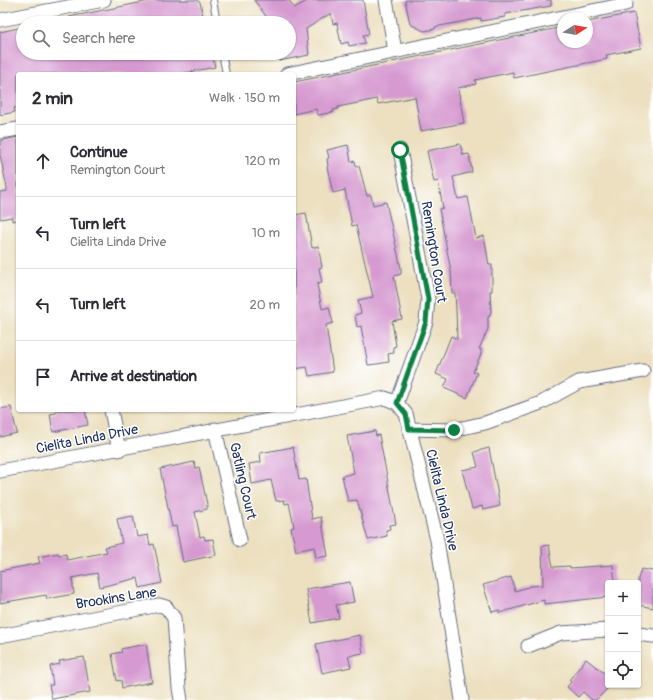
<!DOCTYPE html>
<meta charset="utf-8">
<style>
:root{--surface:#fff;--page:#f2f2f3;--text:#2b2b33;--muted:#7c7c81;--line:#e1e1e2}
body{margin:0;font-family:Pangolin,sans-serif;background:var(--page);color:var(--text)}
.controls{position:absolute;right:12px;bottom:12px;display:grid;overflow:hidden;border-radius:4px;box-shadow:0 1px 3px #0004}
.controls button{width:36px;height:36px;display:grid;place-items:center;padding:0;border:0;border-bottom:1px solid var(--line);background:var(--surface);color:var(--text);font:20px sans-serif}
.compass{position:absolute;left:557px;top:12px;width:36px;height:36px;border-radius:50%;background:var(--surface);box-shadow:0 1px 3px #0004;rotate:79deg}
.stop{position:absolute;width:12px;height:12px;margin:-9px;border:3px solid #0b8043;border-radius:50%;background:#fff}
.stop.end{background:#0b8043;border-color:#fff;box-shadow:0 1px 4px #0008}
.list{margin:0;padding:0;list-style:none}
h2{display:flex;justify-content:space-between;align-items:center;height:52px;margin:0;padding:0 16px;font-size:17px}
h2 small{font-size:13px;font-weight:400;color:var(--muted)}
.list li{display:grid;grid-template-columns:26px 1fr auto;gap:12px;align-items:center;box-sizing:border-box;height:72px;padding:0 16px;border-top:1px solid var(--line)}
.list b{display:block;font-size:15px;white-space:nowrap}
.list p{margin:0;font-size:13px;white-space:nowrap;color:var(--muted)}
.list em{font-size:13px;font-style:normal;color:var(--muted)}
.icon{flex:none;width:22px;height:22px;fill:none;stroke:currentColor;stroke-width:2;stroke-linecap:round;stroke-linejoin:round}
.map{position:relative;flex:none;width:653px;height:700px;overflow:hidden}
.search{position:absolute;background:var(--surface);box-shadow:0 1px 3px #0004;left:16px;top:16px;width:280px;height:44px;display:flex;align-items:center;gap:10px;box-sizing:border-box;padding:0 14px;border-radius:22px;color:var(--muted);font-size:15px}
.panel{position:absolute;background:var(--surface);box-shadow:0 1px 3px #0004;left:16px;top:72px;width:280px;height:340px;border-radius:4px}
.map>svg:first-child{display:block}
.building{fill:#d69ad0}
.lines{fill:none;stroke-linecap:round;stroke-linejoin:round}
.lane-casing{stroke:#646d80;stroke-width:8}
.street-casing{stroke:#646d80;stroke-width:15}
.lane{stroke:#fff;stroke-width:6}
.street{stroke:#fff;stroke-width:13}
.route{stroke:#0b8043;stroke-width:5}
.labels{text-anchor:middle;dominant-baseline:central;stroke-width:3;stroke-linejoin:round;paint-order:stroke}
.street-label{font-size:14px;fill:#1b2f5e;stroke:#fff}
</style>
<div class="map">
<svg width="653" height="700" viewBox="0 0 653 700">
<rect width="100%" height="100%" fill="#fff"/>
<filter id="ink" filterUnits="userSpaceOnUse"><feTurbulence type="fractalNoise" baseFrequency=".025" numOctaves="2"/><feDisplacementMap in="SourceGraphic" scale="8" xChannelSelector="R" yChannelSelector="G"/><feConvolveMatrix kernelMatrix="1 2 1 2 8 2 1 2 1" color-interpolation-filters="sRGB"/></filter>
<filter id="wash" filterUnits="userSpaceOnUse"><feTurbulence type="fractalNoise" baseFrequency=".012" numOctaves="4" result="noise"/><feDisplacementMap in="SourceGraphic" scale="16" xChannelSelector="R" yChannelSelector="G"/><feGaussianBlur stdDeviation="0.9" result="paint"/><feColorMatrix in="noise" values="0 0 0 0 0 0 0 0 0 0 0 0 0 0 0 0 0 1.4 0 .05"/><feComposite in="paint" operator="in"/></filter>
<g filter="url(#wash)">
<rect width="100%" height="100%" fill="#ece0c0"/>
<g id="blocks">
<path class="building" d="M154,0H196L200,2L203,16L197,18L198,23H70L69,17Z
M254,0H289L294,8L309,0H363L369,34L363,35L365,43L349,46L348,42L341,44L337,23L333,24L331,13L306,29L309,55L279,61L294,49L289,41V23H271Z
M405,0H551V6L505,14V17L481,21V18L435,27V29L424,31L410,24Z
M634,13L641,48L606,55L607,59L538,73L514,78L513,72L475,80L476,84L458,88L464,123L421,131L415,97L378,104L377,99L338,107V109L333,110L334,112L318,115L316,109L294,114V82L563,27V42H587V22Z
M23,27V53H212L215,67L180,74H18V107L14,108L15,112L0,115V32Z
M18,137V220L12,221V217L0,219V192L7,191V188L0,155V141Z
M460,144L463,155L469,154L472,172L453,177L458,199L468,197L476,238L484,236L489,265H492V291H490L491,312L489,317H488V329L479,349H481V354L473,372L477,373L467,398L444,388L448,379L436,374L451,336L457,339L456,310L455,293H452L451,271L439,209L443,208L438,181L434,182L427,151Z
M348,145L351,162L355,161L356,166H359L367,196L371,195L373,205L386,202L401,268V274L394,276L402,319L392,321L396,346L393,347L394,353L388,354L389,362L377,364L368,365L361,326L357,327L355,315L361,313L358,300L373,297L356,225L352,226L345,190L333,193L327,167L328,166L327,159L329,158L327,150Z
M306,213L312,248L318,246L322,267L319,268L322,283L317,284L322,309L329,307L333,323L326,325L333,372L309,376L307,367L294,369V215Z
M11,407L17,433L0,437V409Z
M56,410H85L88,425L53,432L50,414L56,413Z
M375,431L376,436L379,435L396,524L389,525L390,529L386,530L387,536L368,540L357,500L348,501L342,476L354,473L347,436Z
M293,447L299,480L306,479L312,519L321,517L328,556L316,558L314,547L296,551L291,528L294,527L289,503L285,504L284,500L276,501L271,480L252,484L249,464L261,462L260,453Z
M489,448L500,506L483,510L482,506L472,509L462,470L478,467L474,452Z
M194,462L196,468L199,467L207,504V509L195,512L200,537L204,536L205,540L213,539L216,555L183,562L176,526L172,527L160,469Z
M133,516L137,537L148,535L150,545L154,544L162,583L140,588L138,578L100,587L97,573L72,578L74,594L47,599L46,595L0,603V571L40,563L38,557L58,553L59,555L66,554L67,560L107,552L105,547L122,543L117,519Z
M549,545L553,567L570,566V568L613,565L615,583H608V597L544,604V600L499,613V610L492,612L483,585L511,577L515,591L531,586L543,585L542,546Z
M641,569L653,571V608L638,605V579Z
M350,582L354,602L336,605L339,618L312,623L306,589Z
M360,635L363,653L348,656L351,667L322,673L316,644Z
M146,644L152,682L122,688L121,680L117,681L112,654L122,652L121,649Z
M84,657L90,692L52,699L49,685H53L50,666L60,664L59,661Z
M586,659L608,676V688L596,700H592L583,692L578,697L567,687L571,682L569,680Z"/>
</g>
</g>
<g filter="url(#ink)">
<use href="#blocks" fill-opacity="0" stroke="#646d80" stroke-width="1"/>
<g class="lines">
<g class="lane-casing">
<path id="lane" d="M213,0L217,23
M222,53L226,74"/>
</g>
<g class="street-casing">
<path id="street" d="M386,0L395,51
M0,20L104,0
M287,74L626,4L625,0
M0,132L18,129
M397,403L426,322L428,299L400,150
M111,410L119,450
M215,429L240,540
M409,429L453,430L485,423L541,403L579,382L643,371
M0,471L385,398L397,403L406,414L437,540L462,700
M638,634L653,636
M0,636L159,605L166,607L174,618L179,688L181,700
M528,646L561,633L608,630"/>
</g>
<use href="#lane" class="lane"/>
<use href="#street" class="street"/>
</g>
</g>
<g class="lines" filter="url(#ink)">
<path class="route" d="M400,150L428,299L426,322L397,403L406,414L409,429L454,430"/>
</g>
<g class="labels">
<g class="street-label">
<text transform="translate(434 252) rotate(81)">Remington Court</text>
<text transform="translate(87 439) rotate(-11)">Cielita Linda Drive</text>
<text transform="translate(243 481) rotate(77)">Gatling Court</text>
<text transform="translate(442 500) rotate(77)">Cielita Linda Drive</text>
<text transform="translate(116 598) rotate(-9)">Brookins Lane</text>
</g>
</g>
</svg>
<div class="controls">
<button>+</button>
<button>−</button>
<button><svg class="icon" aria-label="locate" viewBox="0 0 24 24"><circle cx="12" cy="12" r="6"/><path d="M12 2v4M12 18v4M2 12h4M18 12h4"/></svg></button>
</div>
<svg class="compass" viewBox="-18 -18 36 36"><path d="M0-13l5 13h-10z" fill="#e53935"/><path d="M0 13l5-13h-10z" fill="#7c7c81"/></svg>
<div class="stop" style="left:400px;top:150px"></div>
<div class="stop end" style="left:454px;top:430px"></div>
<div class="search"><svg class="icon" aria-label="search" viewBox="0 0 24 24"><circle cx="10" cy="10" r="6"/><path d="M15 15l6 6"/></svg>Search here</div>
<section class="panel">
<h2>2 min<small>Walk · 150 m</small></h2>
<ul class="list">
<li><svg class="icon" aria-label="ahead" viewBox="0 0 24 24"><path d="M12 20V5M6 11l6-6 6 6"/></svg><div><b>Continue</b><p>Remington Court</p></div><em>120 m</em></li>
<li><svg class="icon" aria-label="left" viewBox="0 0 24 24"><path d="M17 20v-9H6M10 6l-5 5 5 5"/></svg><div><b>Turn left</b><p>Cielita Linda Drive</p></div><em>10 m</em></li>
<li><svg class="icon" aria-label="left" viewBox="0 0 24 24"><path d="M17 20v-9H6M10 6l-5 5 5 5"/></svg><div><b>Turn left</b></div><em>20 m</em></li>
<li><svg class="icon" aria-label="arrive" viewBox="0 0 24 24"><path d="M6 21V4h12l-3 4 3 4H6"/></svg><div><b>Arrive at destination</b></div></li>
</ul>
</section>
</div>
